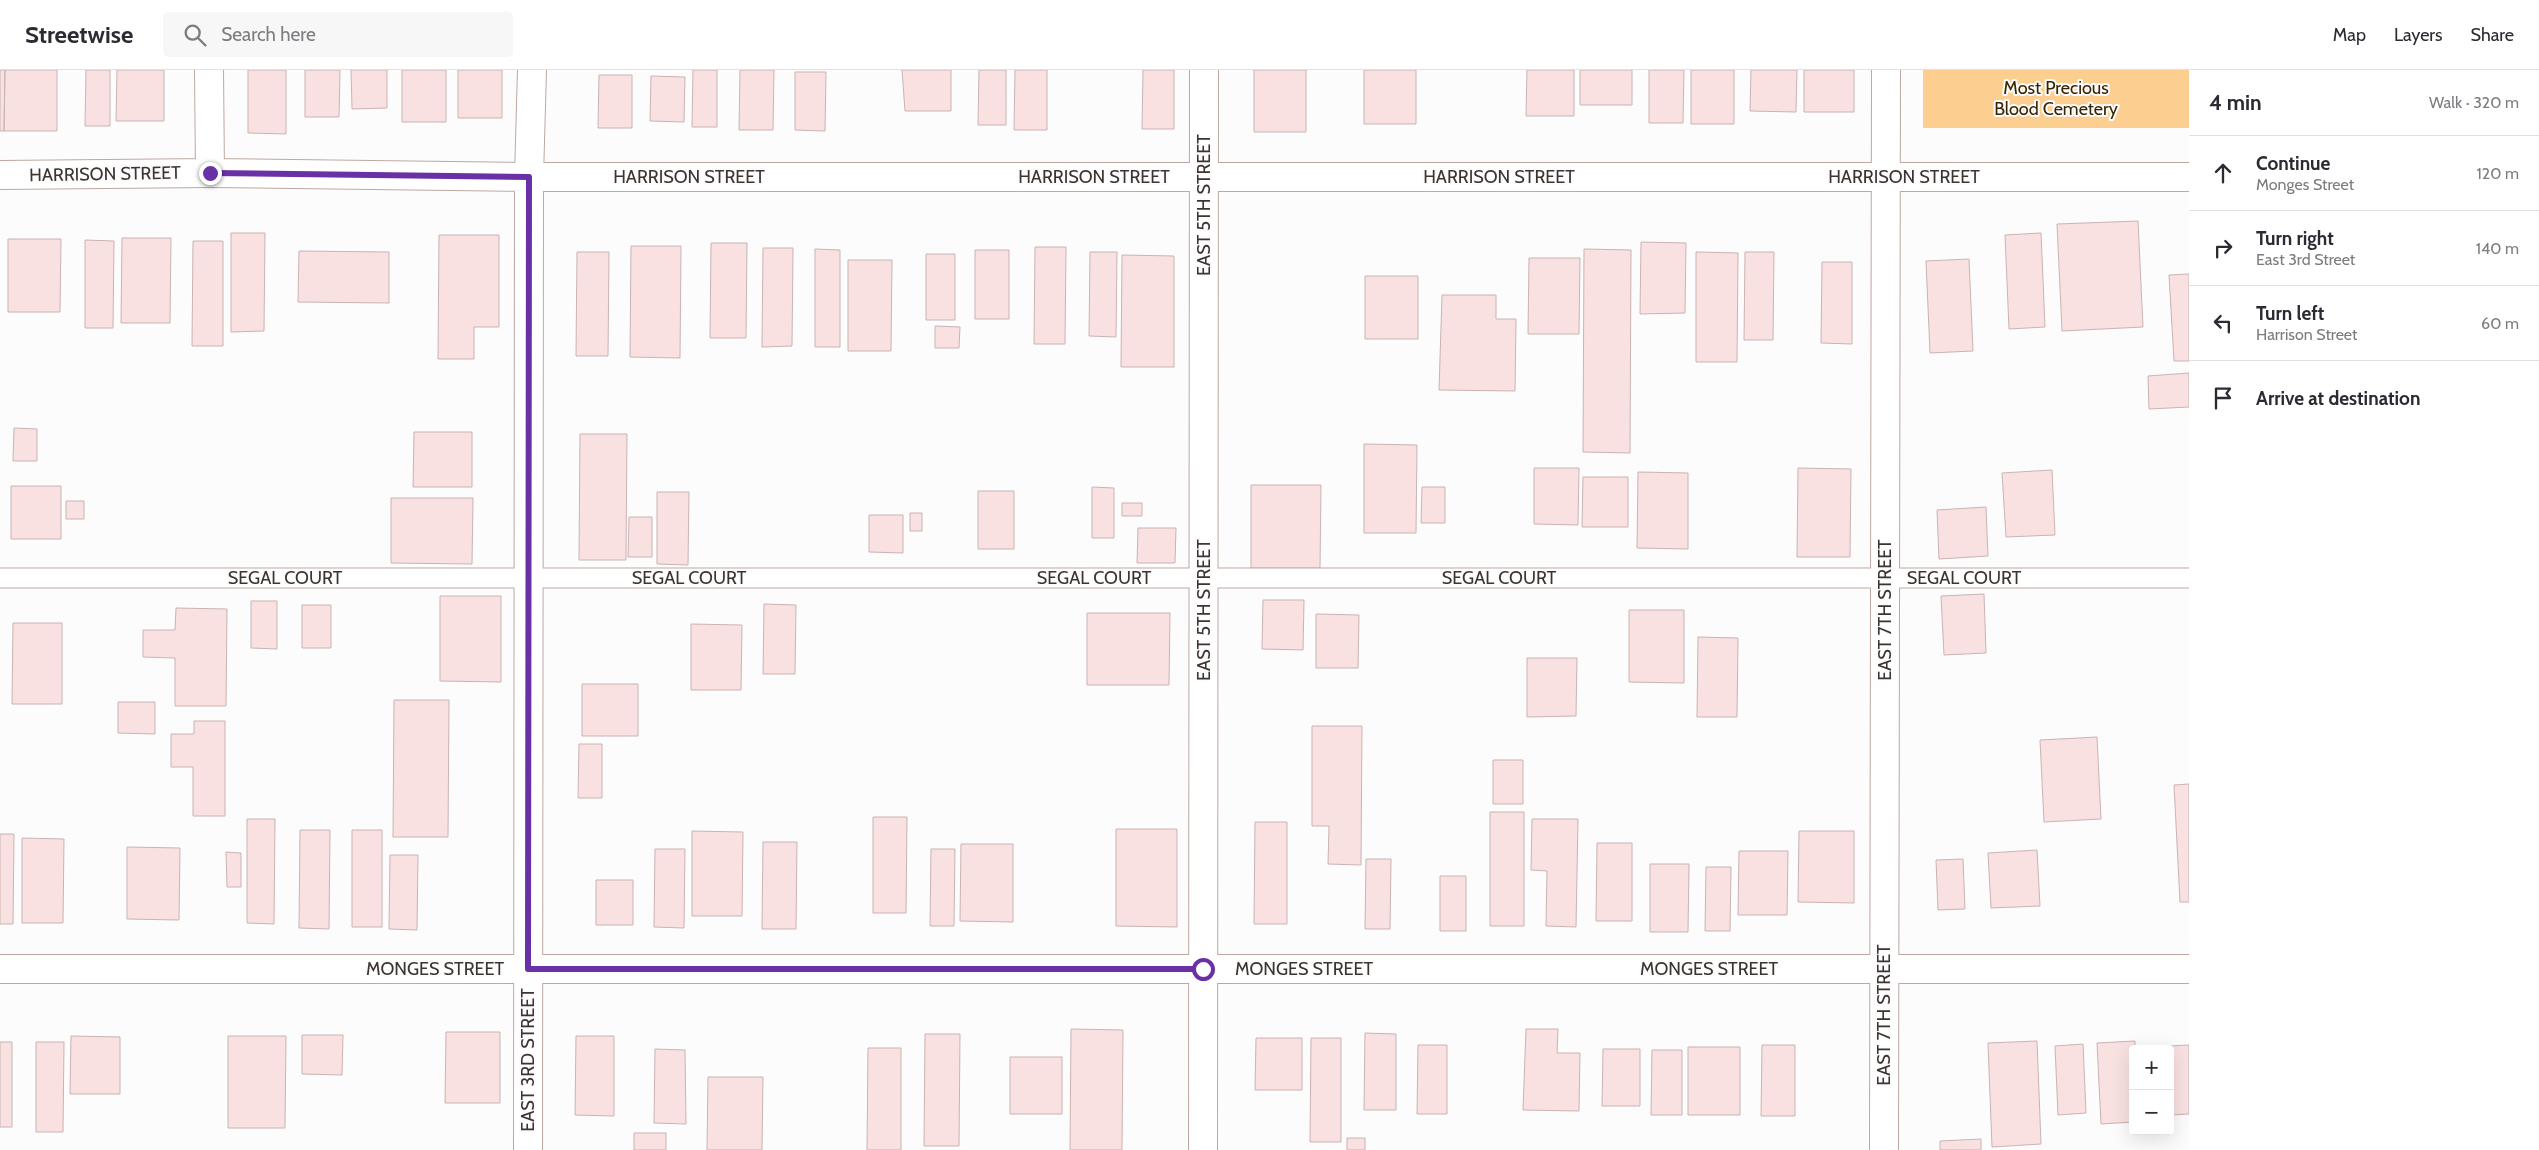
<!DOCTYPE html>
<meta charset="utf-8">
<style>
:root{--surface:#fff;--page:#f7f7f7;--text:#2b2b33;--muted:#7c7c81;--line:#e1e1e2}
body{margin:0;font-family:Cabin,sans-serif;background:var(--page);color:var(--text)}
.controls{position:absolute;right:15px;bottom:15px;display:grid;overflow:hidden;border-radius:5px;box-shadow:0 5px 20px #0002}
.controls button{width:45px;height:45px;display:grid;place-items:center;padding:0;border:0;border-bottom:1px solid var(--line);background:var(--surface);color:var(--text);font:25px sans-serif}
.stop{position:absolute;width:15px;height:15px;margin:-11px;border:4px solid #6a31a7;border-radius:50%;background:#fff}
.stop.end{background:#6a31a7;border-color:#fff;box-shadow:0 1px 5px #0008}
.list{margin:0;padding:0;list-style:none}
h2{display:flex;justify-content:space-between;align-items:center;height:65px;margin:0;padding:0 20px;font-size:21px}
h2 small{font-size:16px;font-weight:400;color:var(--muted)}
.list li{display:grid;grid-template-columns:32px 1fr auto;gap:15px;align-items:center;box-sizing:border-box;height:75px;padding:0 20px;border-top:1px solid var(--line)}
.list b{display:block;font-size:19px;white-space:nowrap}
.list p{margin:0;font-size:16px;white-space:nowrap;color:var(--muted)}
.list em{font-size:16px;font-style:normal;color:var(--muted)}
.icon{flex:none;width:28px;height:28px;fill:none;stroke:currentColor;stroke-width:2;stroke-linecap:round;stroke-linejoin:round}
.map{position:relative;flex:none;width:2189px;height:1080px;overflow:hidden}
header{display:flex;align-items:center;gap:30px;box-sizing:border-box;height:70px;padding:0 25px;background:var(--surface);border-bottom:1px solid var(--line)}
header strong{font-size:24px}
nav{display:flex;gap:28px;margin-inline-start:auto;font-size:18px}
.search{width:350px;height:45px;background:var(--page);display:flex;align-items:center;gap:12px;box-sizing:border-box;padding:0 18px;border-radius:5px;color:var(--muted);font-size:19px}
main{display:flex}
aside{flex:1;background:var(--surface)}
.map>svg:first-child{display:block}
.green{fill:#fcce90}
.building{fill:#f9e1e1;stroke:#cab3b3}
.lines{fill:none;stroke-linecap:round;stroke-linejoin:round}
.service-casing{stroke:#bea8a2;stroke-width:21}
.minor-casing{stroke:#bea8a2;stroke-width:30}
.service{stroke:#fff;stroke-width:19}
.minor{stroke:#fff;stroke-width:28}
.route{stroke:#6a31a7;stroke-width:6}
.labels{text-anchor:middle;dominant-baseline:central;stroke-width:4;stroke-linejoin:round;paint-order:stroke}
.park-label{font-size:18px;fill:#3a2503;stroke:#fcfcfc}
.street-label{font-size:18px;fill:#3c3431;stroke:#fcfcfc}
</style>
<header>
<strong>Streetwise</strong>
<div class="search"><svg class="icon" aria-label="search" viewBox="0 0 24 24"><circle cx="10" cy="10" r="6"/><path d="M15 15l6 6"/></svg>Search here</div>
<nav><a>Map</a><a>Layers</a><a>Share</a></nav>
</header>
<main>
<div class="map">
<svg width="2189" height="1080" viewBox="0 0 2189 1080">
<rect width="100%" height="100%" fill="#fcfcfc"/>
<path class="green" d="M1923,0H2189V58H1923Z"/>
<path class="building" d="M0,0H5L4,61H0Z
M5,0H57V61H4Z
M86,0H110V56H85Z
M117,0H164V51H116Z
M248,0H286V64L248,63Z
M305,0H340L339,47H305Z
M351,0H387V38L352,39Z
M402,0H446V52H402Z
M458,0H502V48H458Z
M693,0H717V57H692Z
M740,0H774L773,60H739Z
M902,0H951V41H905Z
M979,0H1006V55H978Z
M1015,0H1047V60H1014Z
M1143,0H1174V59H1142Z
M1254,0H1306V62H1254Z
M1364,0H1416V54H1364Z
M1527,0H1574V46H1526Z
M1580,0H1632V35H1580Z
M1649,0H1684L1683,53H1649Z
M1691,0H1734V54H1691Z
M1751,0H1797L1796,42L1750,41Z
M1804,0H1854V42H1804Z
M795,2H826L825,61L795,60Z
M599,5H632V58H598Z
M651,6L685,7L684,52L650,51Z
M2138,151L2143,257L2062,261L2057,154Z
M231,163H265L264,261L231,262Z
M2041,163L2045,257L2009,259L2005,165Z
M439,165H499V257H474V289H438Z
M122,168H171L170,253H121Z
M8,169H61L60,242H8Z
M85,170L114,171L113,258H85Z
M193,171H223V276H192Z
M1641,172L1686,173L1685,243L1640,244Z
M711,173H747L746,268H710Z
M631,176H681L680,288L630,287Z
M1035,177H1066L1065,274H1034Z
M763,178H793L792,276L762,277Z
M815,179L840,180V277H815Z
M1584,179L1631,180L1630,383L1583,382Z
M975,180H1009V249H975Z
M299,181L389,182V233L298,232Z
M577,182H609L608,286H576Z
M1090,182H1117L1116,267L1089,266Z
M1696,182L1738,183L1737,292H1696Z
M1745,182H1774L1773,270H1744Z
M926,184H955V250H926Z
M1122,185L1174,186V297H1121Z
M1529,188H1580L1579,264H1528Z
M1969,189L1973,281L1930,283L1926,191Z
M848,190H892L891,281H848Z
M1822,192H1852V274L1821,273Z
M2189,204V291H2174L2169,205Z
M1365,206H1418V269H1365Z
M1442,225H1496V249H1516L1515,321L1439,320Z
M935,256L960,257L959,278H935Z
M2189,303V337L2149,339L2148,306Z
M14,358L37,359V391H13Z
M414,362H472V417H413Z
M580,364H627L626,490H579Z
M1364,374L1417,375L1416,463H1364Z
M1534,398H1579L1578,455L1534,454Z
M1798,398L1851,399L1850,487H1797Z
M2052,400L2055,465L2006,467L2002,403Z
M1638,402L1688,403V479L1637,478Z
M1583,407H1628V457H1582Z
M1251,415H1321L1320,498H1251Z
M11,416H61V469H11Z
M1092,417L1114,418V468H1092Z
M1422,417H1445V453H1421Z
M978,421H1014V479H978Z
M657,422H689L688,495L657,494Z
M391,428H473L472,494L391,493Z
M66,431H84V449H66Z
M1122,433H1142V446H1122Z
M1986,437L1988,486L1939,489L1937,440Z
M910,443H922V461H910Z
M869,445H903V483L869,482Z
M629,447H652V487H628Z
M1138,458H1176L1175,493H1137Z
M1984,524L1986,583L1944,585L1941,526Z
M440,526H501V612L440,611Z
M1263,530H1304L1303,580L1262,579Z
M251,531H277V579L251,578Z
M764,534L796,535L795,604H763Z
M302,535H331V578H302Z
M176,538L227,539L226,636H175V588L143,587V560H175Z
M1629,540H1684V613L1629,612Z
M1087,543H1170L1169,615H1087Z
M1316,544L1359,545L1358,598H1316Z
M13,553H62V634H12Z
M691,554L742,555L741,620H691Z
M1698,567L1738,568L1737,647H1697Z
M1527,588H1577L1576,646L1527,647Z
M582,614H638V666H582Z
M394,630H449L448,767H393Z
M118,632H155V664L118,663Z
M194,651H225V746H193V697H171V664H194Z
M1312,656H1362L1361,795L1328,794L1329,756H1312Z
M2097,667L2101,749L2044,752L2040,670Z
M579,674H602V728H578Z
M1493,690H1523V734H1493Z
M2189,714V832H2180L2174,715Z
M1490,742H1524V856H1490Z
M873,747H907L906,843H873Z
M247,749H275L274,854L247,853Z
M1532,749H1578L1576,857L1546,856L1547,801L1531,800Z
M1255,752H1287V854H1254Z
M1116,759H1177V857L1116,856Z
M300,760H330L329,859L299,858Z
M352,760H382V857H352Z
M692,761L743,762L742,846H692Z
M1799,761H1854V833L1798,832Z
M0,764H14L13,854H0Z
M22,768L64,769L63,853H22Z
M763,772H797L796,859H762Z
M1597,773H1632V851H1596Z
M961,774H1013V852L960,851Z
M127,777L180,778L179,850L127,849Z
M655,779H685L684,858L654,857Z
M931,779H955L954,856H930Z
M2037,780L2040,836L1991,838L1988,783Z
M1739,781H1788L1787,845H1738Z
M226,782L241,783V817H227Z
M390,785H418L417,860L389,859Z
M1366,789H1391L1390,859H1365Z
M1963,789L1965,839L1938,840L1936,790Z
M1650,794H1689L1688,862H1650Z
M1706,797H1731L1730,861H1705Z
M1440,806H1466V861H1440Z
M596,810H633V855H596Z
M1071,959L1123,960L1122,1080H1070Z
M1526,959H1558L1557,983H1580L1579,1041L1523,1040Z
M446,962H500V1033H445Z
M1365,963L1396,964V1040H1364Z
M925,964H960L959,1076H924Z
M302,965H343L342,1005L302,1004Z
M71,966L120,967V1024H70Z
M228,966H286L285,1058H228Z
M576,966H614V1046L575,1045Z
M1256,968H1302V1020H1255Z
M1311,968H1341V1072H1310Z
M2037,971L2041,1074L1992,1077L1988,973Z
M2135,971V979H2133V1052L2101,1054L2097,973Z
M0,972H12V1057H0Z
M36,972H64L63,1062H36Z
M2083,974L2086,1043L2058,1045L2055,976Z
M1418,975H1447V1044H1417Z
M1762,975H1795V1046H1761Z
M2189,975V1044L2170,1045V979H2150V977Z
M1688,977H1740V1045H1688Z
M868,978H901V1080H867Z
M655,979L685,980L686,1054L654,1053Z
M1603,979H1640V1036H1602Z
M1652,980H1682V1045H1651Z
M1010,987H1062V1044H1010Z
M708,1007H763L762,1080H707Z
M634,1063H666V1080H634Z
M1347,1068H1365V1080H1347Z
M1981,1069V1080H1940V1071Z"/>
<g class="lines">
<g class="service-casing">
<path id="service" d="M0,508H2189"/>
</g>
<g class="minor-casing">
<path id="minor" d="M209,0L210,103
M0,105L210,103L529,107H2189
M0,899H2189
M528,1080L529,107L532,0
M1203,1080L1204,0
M1884,1080L1886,0"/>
</g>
<use href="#service" class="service"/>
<use href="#minor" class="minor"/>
</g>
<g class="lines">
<path class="route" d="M210,103L529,107L528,899H1203"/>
</g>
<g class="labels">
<g class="park-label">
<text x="2056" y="18">Most Precious<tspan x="2056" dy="21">Blood Cemetery</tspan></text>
</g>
<g class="street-label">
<text transform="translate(105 104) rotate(-1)">HARRISON STREET</text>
<text x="689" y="107">HARRISON STREET</text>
<text x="1094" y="107">HARRISON STREET</text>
<text x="1499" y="107">HARRISON STREET</text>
<text x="1904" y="107">HARRISON STREET</text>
<text transform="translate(1204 135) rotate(-90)">EAST 5TH STREET</text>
<text x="285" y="508">SEGAL COURT</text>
<text x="689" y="508">SEGAL COURT</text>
<text x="1094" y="508">SEGAL COURT</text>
<text x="1499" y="508">SEGAL COURT</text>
<text x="1964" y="508">SEGAL COURT</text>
<text transform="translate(1204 540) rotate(-90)">EAST 5TH STREET</text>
<text transform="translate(1885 540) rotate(-90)">EAST 7TH STREET</text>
<text x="435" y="899">MONGES STREET</text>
<text x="1304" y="899">MONGES STREET</text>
<text x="1709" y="899">MONGES STREET</text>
<text transform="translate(1884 945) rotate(-90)">EAST 7TH STREET</text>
<text transform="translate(528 990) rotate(-90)">EAST 3RD STREET</text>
</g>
</g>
</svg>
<div class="controls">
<button>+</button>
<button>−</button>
</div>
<div class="stop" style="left:1203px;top:899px"></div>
<div class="stop end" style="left:210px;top:103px"></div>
</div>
<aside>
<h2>4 min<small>Walk · 320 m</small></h2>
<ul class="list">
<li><svg class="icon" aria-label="ahead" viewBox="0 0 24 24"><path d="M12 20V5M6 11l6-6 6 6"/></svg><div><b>Continue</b><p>Monges Street</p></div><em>120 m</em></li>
<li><svg class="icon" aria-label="right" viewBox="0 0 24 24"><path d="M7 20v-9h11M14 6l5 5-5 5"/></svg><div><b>Turn right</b><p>East 3rd Street</p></div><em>140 m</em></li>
<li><svg class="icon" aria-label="left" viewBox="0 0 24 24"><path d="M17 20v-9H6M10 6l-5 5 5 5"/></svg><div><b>Turn left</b><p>Harrison Street</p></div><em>60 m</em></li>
<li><svg class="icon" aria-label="arrive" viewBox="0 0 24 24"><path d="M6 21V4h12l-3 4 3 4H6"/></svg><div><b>Arrive at destination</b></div></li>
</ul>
</aside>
</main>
